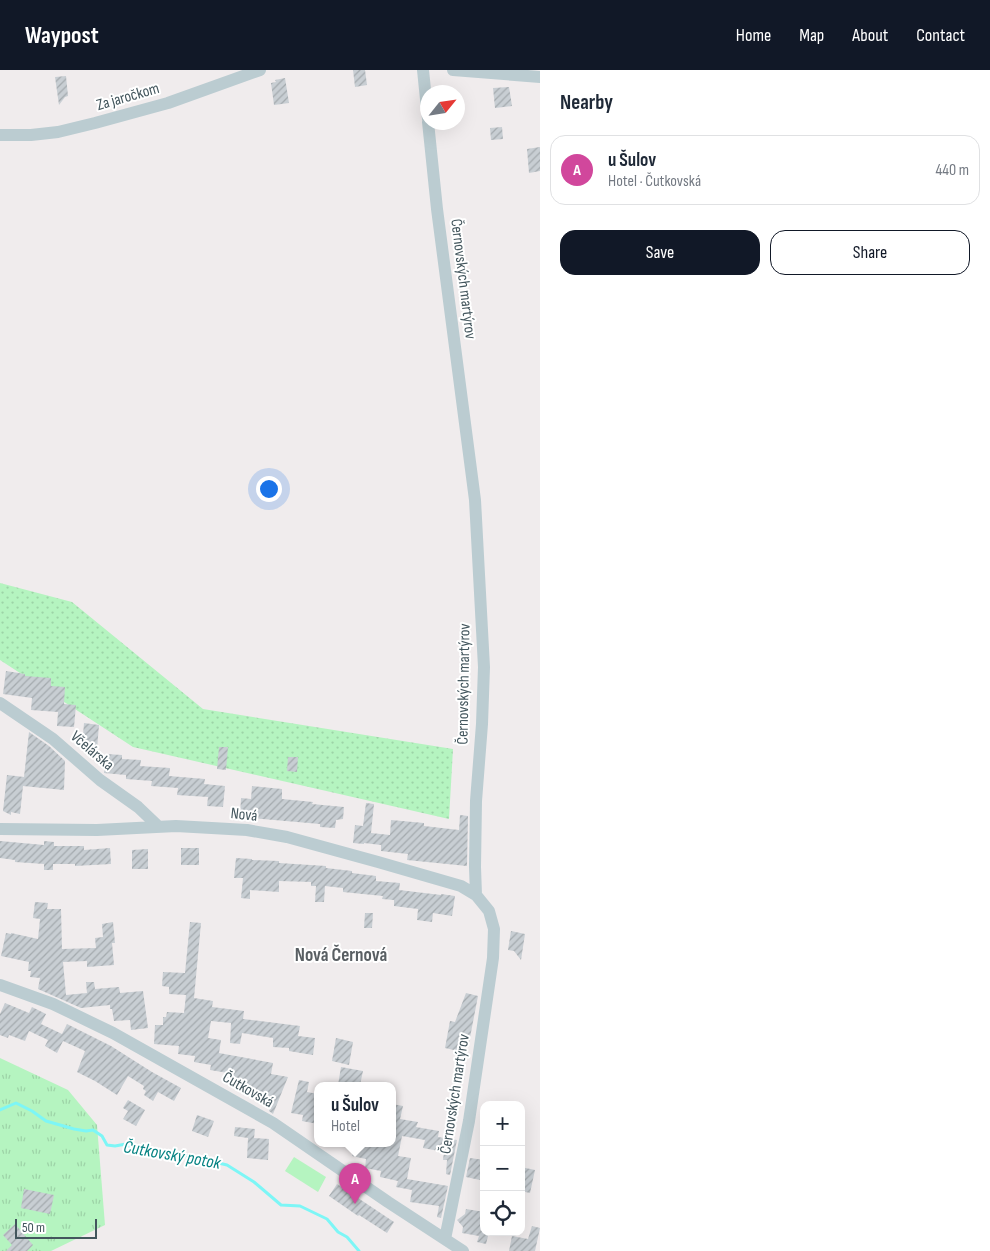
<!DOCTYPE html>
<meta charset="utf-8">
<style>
:root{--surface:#fff;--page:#f6f6f7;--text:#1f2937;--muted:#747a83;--line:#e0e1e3;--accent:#111827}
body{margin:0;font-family:"Sofia Sans Condensed",sans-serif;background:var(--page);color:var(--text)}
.controls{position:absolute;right:15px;bottom:15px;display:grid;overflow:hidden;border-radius:10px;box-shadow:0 5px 20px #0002}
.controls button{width:45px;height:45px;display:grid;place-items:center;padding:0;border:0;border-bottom:1px solid var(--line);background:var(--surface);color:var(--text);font:25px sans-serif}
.compass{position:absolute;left:420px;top:15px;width:45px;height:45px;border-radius:50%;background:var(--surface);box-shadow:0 5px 20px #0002;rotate:60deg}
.scale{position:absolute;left:15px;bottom:12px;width:82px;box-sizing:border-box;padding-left:5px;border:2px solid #43565d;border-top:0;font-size:14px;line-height:18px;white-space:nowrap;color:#43565d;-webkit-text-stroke:4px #fff;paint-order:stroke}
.you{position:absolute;left:268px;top:418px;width:18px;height:18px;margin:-12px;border:4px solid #fff;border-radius:50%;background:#1a73e8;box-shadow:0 0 0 8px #1a73e833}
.badge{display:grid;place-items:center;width:32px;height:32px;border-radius:50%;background:var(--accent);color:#fff;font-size:16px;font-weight:700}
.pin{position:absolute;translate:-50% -41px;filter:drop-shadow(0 1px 2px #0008)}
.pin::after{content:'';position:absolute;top:26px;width:18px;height:15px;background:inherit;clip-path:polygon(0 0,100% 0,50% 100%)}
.popup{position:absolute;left:314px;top:1012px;width:82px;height:65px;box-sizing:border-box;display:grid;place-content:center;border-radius:10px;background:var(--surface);filter:drop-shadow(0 1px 4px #0005);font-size:16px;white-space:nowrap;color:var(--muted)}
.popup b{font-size:19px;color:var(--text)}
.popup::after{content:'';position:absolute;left:50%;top:100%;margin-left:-10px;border:10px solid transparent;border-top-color:var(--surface)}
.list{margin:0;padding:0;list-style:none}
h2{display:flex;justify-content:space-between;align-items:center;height:65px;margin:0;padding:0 20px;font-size:21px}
h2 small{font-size:16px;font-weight:400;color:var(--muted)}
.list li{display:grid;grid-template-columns:32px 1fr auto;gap:15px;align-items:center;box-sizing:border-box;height:70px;margin:0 10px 10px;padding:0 10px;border:1px solid var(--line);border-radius:15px}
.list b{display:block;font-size:19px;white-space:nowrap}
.list p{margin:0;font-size:16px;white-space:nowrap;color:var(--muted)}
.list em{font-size:16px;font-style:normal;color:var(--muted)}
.actions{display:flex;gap:10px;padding:15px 20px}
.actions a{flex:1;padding:11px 0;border:1px solid var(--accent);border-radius:15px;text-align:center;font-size:18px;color:var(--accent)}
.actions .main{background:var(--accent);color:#fff}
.icon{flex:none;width:28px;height:28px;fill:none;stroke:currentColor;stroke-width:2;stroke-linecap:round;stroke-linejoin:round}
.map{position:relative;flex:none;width:540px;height:1181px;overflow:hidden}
header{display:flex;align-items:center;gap:30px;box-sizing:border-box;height:70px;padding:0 25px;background:var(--accent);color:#fff}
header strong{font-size:24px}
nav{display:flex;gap:28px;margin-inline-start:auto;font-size:18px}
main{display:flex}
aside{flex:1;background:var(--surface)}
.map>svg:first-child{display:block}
.grass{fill:url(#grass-tufts)}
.park{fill:#b5f4c0}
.garden{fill:url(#garden-dots)}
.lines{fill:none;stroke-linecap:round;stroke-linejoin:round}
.stream{stroke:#7df6f6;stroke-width:3}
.building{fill:url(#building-hatch)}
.minor{stroke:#bbccd1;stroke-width:12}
.labels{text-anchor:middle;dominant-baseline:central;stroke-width:4;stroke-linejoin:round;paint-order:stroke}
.street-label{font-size:16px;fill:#43565d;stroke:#fff}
.water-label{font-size:18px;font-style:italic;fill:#058282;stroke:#fff}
.quarter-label{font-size:19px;font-weight:bold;fill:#595f63;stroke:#fff}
</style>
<header>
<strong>Waypost</strong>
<nav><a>Home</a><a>Map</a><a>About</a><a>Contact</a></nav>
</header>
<main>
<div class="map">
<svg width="540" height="1181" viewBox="0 0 540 1181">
<defs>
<pattern id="grass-tufts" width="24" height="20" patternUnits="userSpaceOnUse" patternTransform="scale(1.25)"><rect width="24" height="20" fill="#b5f4c0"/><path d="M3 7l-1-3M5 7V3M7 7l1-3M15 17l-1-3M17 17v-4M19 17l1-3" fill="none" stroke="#9dd3a7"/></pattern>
<pattern id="garden-dots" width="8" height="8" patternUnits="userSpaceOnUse" patternTransform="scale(1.25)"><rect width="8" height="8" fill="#b5f4c0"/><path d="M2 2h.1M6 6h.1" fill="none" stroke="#9dd3a7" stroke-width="1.8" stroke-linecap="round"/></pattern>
<pattern id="building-hatch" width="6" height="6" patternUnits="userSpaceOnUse" patternTransform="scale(1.25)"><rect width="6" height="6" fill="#c8ced3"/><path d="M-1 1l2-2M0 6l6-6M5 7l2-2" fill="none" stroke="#a4aaae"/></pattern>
</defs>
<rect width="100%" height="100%" fill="#f0eced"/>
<path class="grass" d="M0,988L68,1020L97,1055L105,1155L51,1181H0Z"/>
<path class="park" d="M294,1087L326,1107L318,1122L285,1101Z"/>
<path class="garden" d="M0,513L72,532L203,639L453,679L449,749L133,677L0,590Z"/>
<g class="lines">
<path class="stream" d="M0,1040L16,1033L32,1041L46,1051L74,1059L86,1061L93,1060L102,1066L107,1075L115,1076L126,1074L132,1078L144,1083L151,1080L193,1087L227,1095L254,1112L281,1135L300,1136L327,1149L338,1162L347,1167L359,1181"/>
</g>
<path class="building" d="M353,0H365L367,15L355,17Z
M66,6L68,26L65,27L59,35L55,7Z
M285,8L289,33L274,35L271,13L276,12L275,10Z
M509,17L512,36L495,38L493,18Z
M502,57L503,69L491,70L490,58Z
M540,77V101L529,103L527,79Z
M6,601L25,604V606L51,608V616L65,617L64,634L76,635L74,657L57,656L58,642L31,640L32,628L3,624Z
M84,653L99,655L97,679L82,677Z
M29,662L49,676L65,691L64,720L23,716L20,744L11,742V745L3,741L7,705L24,707Z
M219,677H228L226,700L217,699Z
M106,684L122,685V689L141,690L140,696L170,698L169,706L205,709L204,714L225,716L223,737L207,736L208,727L177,725L178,718L151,716L152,711L126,709V705L104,703Z
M288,687H298L297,702L287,701Z
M252,716L282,719V729L313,732L312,734L344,737L343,749L336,750L335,758L320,757V754L240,747L241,728L251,729Z
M366,733L374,734L371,763L390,765L391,750L424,753V756L459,760L460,745L468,746L467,796L407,790L408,784L381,781V775L364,773V774L353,773L355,755L363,756Z
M0,771L44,775V771L54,772V776H84V780L110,778L111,794L75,796V794H53V800H44V794L15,792V790L0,788Z
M181,778H199V795H181Z
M148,779V799H132V780Z
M236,788L252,789V790L279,791V793L326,796V798L352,801V803L376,806V811L400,813L399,820L441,825V824L455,826L452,846L433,843L432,852L417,850L418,839L394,836V830L382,829L383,826L343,822V818L325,816L324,832H315L316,816H311V812L279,811V822L250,820V829L241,828L243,808H234Z
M35,832L48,833L47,839H61L62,879L96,878L95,868L103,867L102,854L113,852L115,873H112L114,895L87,897V891L63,892L66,925L87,923L86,912H94L95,919L119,917L120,923L143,921L148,958L131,960L130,950L114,951L112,939H110V935L81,938L38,919L40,908L30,907L31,901H28L29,892L1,886L6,863L11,864V863L38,869L40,849L33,848Z
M365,843H373L372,858H364Z
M190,852L201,853L194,928L213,931L212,937L244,941L243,949L300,956L298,966L315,968L313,985L289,981V978L273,977V968L242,963L240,974L230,973L231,953L211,951L208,968L221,970L219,983L273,993L271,1004L288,1007L273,1044L269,1041L271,1028L252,1024L254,1018L241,1016L242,1010L227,1008L228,1003L210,1000L211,995L194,992L195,986L178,984L179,976L154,974L155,955H163V947H166L167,942L184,943L186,925L169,924V917L162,916L163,902L185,903Z
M511,861L525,864L521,890L514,881L508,880Z
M466,923L478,926L467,983L445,978L450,951L455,952Z
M5,933L29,943L32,937L46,944L41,954L62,964L67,954L111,976L152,1002L181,1018L174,1031L158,1022L153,1031L144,1025L146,1021L143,1019L144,1016L128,1006L117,1025L95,1011L77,1002L85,981L63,971L57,983L45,976L48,970L29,961L25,971L9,965L8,968L0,965V944Z
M336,968L353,972L349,995L332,991Z
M341,997L363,1001L360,1015H338Z
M299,1010L309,1012L307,1022L318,1024V1054L302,1051L303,1045L291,1043Z
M128,1030L145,1040L136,1056L123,1049L128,1041L123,1038Z
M392,1034L403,1036L400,1049L418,1052L416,1057L439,1061L438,1067L457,1070L450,1105L446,1104L447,1090H443L444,1082L423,1078L425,1070L402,1066L398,1086L411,1088L407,1109L448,1116L441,1148L437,1147L439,1136L410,1132L412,1120L396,1117L398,1111L380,1107L381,1101L365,1098L366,1089L352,1086L354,1073H392Z
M197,1045L214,1051L208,1067L192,1061Z
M235,1057L255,1059L254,1068L269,1069L268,1090L247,1088L248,1068L234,1066Z
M470,1088L484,1090L480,1110L466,1107Z
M521,1097L535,1100L530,1123L521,1121Z
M337,1114L394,1152L387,1163L359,1145L358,1146L329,1126Z
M24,1119L54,1125L50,1144L21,1138Z
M466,1139L484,1142V1162H489L486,1174L477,1172L479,1166L462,1163L463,1157L457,1150L465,1144Z
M15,1154L33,1175L27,1181H6L12,1175L3,1165Z
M532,1156L540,1158L535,1181H509L512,1166L528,1169Z"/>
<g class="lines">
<path class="minor" d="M423,0L428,49
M453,0L540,7
M428,52L437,139L475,430L484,597L482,654L476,731L475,797L476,825L489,841L494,859L493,888L469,1051L445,1169
M0,65H31L58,62L95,53L168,33L260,0
M0,633L53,669L100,710L138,737L159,757
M0,759L97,760L176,756L247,760L287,767L378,792L461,816L476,825
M0,915L53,934L113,963L273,1053L388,1132L463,1181"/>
</g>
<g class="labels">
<g class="street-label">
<text transform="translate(128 27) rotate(-16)">Za jaročkom</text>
<text transform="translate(463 209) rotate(83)">Černovských martýrov</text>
<text transform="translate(464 614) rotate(-89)">Černovských martýrov</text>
<text transform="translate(92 681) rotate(41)">Včelárska</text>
<text transform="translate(244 745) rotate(6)">Nová</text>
<text transform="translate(248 1020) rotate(30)">Čutkovská</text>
<text transform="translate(455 1024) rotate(-81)">Černovských martýrov</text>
</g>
<g class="water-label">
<text transform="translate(172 1085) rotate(10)">Čutkovský potok</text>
</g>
<g class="quarter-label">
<text x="341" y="885">Nová Černová</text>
</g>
</g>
</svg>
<div class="controls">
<button>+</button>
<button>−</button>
<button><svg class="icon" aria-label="locate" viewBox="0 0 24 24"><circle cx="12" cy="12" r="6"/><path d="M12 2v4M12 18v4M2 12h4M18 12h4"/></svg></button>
</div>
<svg class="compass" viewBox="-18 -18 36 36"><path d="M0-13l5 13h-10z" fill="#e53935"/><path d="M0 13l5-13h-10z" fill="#747a83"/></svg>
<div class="scale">50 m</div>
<div class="you"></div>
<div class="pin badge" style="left:355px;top:1134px;background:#d1479c">A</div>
<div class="popup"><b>u Šulov</b>Hotel</div>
</div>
<aside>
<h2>Nearby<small></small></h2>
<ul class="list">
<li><span class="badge" style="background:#d1479c">A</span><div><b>u Šulov</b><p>Hotel · Čutkovská</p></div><em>440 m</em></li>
</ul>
<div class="actions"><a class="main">Save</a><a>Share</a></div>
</aside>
</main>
